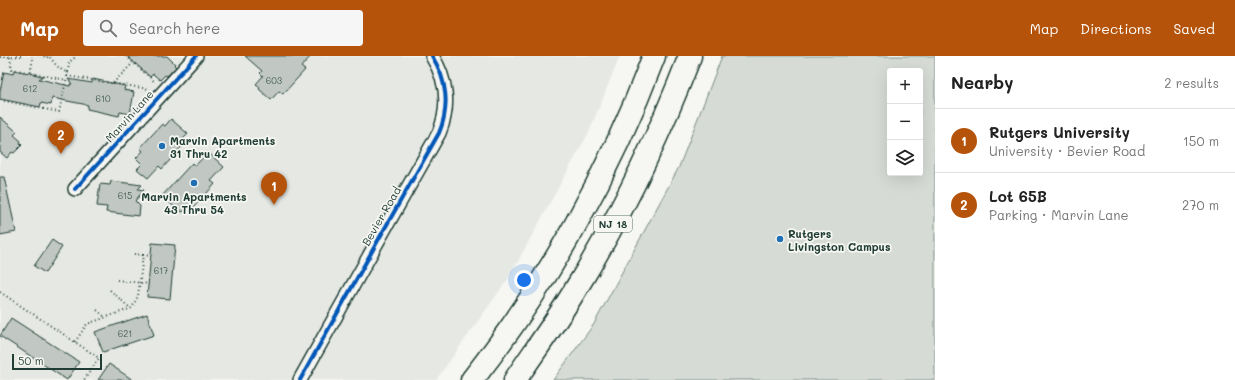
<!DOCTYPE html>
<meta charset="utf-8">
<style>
:root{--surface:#fff;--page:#f6f6f6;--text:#222;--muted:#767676;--line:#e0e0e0;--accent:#b45309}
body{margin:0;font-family:Mali,sans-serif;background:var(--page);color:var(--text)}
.controls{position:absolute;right:12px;top:12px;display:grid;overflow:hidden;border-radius:4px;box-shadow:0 4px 16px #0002}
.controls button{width:36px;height:36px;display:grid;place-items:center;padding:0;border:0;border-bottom:1px solid var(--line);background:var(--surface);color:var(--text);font:20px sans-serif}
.scale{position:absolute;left:12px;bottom:10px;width:90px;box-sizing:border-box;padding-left:4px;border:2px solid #1f3d34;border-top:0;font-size:11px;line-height:14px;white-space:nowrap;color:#1f3d34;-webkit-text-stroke:3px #f6f6f2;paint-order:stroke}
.you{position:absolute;left:524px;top:224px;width:14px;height:14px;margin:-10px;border:3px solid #fff;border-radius:50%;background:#1a73e8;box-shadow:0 0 0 6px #1a73e833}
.badge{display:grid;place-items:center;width:26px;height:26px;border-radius:50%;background:var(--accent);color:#fff;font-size:13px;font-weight:700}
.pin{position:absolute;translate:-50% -33px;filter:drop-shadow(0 1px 2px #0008)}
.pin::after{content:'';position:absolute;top:21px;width:14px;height:12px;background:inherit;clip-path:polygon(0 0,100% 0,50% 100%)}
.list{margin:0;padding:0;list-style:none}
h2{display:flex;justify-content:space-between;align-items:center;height:52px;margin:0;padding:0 16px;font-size:17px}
h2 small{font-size:13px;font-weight:400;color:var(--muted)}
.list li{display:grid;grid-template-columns:26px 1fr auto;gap:12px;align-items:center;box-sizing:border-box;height:64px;padding:0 16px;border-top:1px solid var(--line)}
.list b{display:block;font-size:15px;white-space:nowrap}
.list p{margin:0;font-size:13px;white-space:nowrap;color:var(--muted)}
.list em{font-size:13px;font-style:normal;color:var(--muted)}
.icon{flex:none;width:22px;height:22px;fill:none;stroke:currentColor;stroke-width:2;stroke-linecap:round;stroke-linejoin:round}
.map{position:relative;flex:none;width:935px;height:324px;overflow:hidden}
header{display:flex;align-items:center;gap:24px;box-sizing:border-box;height:56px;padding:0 20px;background:var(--accent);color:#fff}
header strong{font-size:19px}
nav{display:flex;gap:22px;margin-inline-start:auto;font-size:14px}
.search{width:280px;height:36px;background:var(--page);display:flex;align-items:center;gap:10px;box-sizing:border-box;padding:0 14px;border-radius:4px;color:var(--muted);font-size:15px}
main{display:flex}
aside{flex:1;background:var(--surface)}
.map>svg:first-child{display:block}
.built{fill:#e6e8e4}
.green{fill:#d6dbd6;stroke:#7a8c85;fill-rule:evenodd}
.building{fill:#c1c8c3;stroke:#1f3d34}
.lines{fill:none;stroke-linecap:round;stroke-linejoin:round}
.minor-casing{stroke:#1f3d34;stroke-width:16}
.motorway-casing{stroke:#1f3d34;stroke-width:25}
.path{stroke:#1f3d34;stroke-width:2;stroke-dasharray:1 3;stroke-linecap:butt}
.minor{stroke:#f6f6f2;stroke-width:13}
.motorway{stroke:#f6f6f2;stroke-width:22}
.cycleway-casing{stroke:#f6f6f2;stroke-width:6}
.cycleway{stroke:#0057b8;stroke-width:4}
.poi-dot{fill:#1f6fb2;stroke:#f6f6f2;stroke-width:1.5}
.labels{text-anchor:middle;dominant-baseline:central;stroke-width:3.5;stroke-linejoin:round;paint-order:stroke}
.number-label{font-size:9px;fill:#486058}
.shield{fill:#f6f6f2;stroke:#60746d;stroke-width:1}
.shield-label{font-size:10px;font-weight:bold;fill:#1f3d34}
.street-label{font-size:11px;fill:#1f3d34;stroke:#f6f6f2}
.poi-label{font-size:11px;font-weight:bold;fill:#1f3d34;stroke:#f6f6f2;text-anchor:start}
</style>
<header>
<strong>Map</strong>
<div class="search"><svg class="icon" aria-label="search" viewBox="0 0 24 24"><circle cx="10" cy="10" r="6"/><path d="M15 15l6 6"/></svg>Search here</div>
<nav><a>Map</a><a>Directions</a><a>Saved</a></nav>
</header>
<main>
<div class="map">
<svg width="935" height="324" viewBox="0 0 935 324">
<rect width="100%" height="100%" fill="#f6f6f2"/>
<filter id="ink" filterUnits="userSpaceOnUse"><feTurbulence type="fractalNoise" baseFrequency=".025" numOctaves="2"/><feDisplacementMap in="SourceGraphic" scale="8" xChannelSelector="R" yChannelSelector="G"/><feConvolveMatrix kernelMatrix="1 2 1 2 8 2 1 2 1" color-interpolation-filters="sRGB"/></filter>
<g filter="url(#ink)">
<path class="built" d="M0,0H620L589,76L508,223L436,324H0Z"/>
<path class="green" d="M722,0H935V324H553L594,268L679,111ZM890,15H920V117H890Z"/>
<path class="building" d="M127,0H167L175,8L174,9L176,11L167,20L165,19L160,24L153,18L150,21Z
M245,0H311L301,11L305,14L283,38L279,35L271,44L259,33L260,31L256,28L263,20L260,17L262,15Z
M14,14L43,20L39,23L70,30V28H72L68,23L92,27L93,23L125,30L124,34L134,36L130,58L120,56L119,60L87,53L88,49L52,42L51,49L41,47L40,51L0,43V35L4,16L13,18Z
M0,61L17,76L14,79L21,85L20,87L22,89L14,97L12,96L7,102L0,96Z
M171,63L188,78L181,85L184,88L162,113L159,110L148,122L137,113L142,108L136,102L143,95L140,92L162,68L165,70Z
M208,96L224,111L211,125L215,128L193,152L189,149L183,156L181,155L180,156L162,140L192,107L195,110Z
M0,121H4L16,176L0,179Z
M111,125L142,129L138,133L144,134L135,145L140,150L139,160L106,156L107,151L97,150L100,128L110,129Z
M52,184L62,191L45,217L34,210Z
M152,187L175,189L170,243L147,241Z
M147,258L154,279L103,296L95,276Z
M11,262L79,306L67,324L0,280Z
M109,308L133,324H98Z"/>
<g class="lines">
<g class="minor-casing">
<path id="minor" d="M75,133L196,0
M300,324L385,172L439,77C450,51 447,24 432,0"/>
</g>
<g class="motorway-casing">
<path id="motorway" d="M472,324C548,228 611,114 654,0
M515,324C536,293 558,263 577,231C622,158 659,80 690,0"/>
</g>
<path class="path" d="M44,0L46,2L49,0
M126,0L155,26
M0,1L21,0
M10,1L12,13L66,24
M30,16L32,10V0
M68,16L69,6L77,0
M67,20L149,33
M113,27L133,7
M0,44L59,56L68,16C59,15 54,6 49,0
M134,198L143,199
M117,224L149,228
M110,234L130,252
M0,236L99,302L84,324
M97,254L105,261
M75,286L87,268L132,252L138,240L143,199L151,200"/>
<use href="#minor" class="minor"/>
<use href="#motorway" class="motorway"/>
<g class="cycleway-casing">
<path id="cycleway" d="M75,133L196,0
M300,324L385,172L439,77C450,51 447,24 432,0"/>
</g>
<use href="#cycleway" class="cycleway"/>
</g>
</g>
<g class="poi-dot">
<circle cx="162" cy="90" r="4"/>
<circle cx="194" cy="127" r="4"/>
<circle cx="780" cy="183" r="4"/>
</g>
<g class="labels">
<g class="number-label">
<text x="274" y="24">603</text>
<text x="30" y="32">612</text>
<text x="103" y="42">610</text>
<text x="125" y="139">615</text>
<text x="161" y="214">617</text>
<text x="125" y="277">621</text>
</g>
<rect class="shield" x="594" y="160" width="38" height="16" rx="3"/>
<g class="shield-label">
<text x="613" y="168">NJ 18</text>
</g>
<g class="street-label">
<text transform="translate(129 60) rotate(-48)">Marvin Lane</text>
<text transform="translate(381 160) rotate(-60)">Bevier Road</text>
</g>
<g class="poi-label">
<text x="170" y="84">Marvin Apartments<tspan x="170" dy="13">31 Thru 42</tspan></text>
<text x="194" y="140" text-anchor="middle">Marvin Apartments<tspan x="194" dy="13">43 Thru 54</tspan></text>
<text x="788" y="177">Rutgers<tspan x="788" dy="13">Livingston Campus</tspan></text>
</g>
</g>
</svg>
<div class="controls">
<button>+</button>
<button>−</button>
<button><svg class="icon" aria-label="layers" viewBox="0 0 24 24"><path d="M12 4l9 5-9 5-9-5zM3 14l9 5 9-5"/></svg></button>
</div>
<div class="scale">50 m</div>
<div class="you"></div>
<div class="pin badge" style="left:274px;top:149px">1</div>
<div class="pin badge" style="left:61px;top:98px">2</div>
</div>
<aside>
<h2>Nearby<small>2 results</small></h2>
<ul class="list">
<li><span class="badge">1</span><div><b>Rutgers University</b><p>University · Bevier Road</p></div><em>150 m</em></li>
<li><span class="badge">2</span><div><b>Lot 65B</b><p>Parking · Marvin Lane</p></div><em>270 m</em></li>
</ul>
</aside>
</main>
